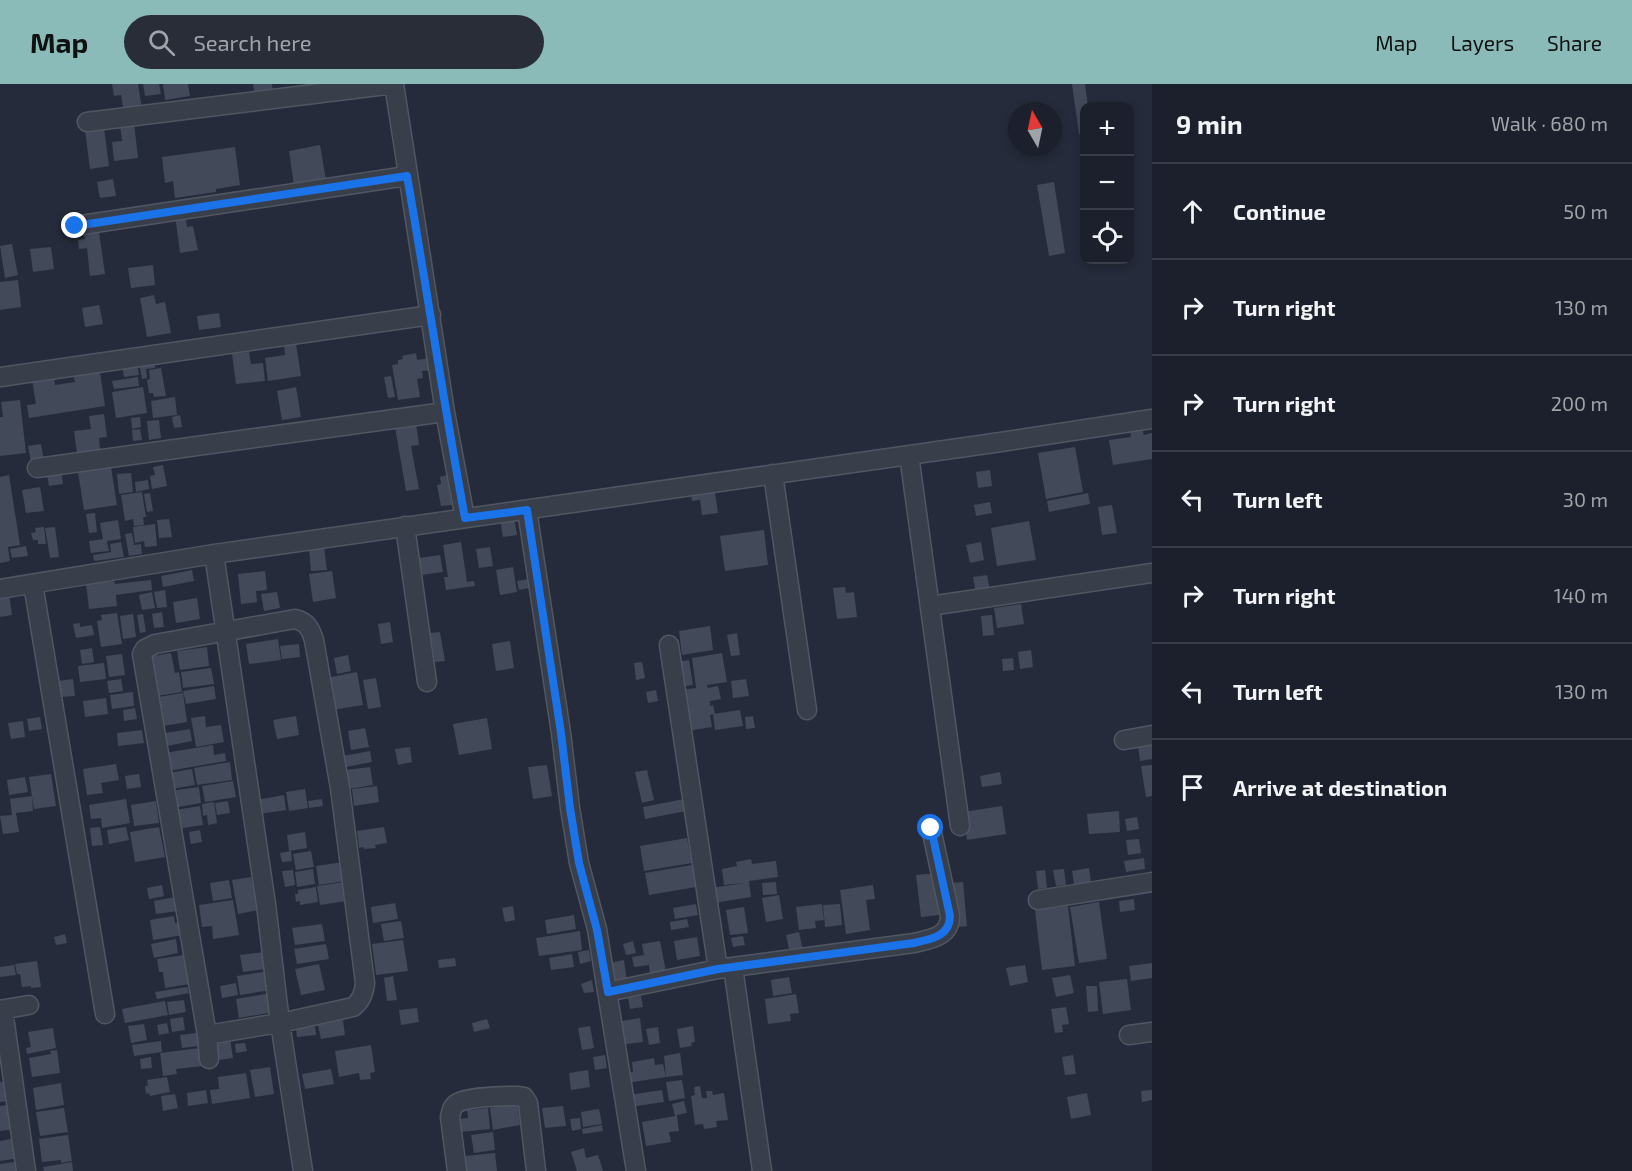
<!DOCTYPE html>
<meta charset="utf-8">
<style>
:root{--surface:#1c202c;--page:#292d38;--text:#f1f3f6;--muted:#a0a3a9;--line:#3a3e48;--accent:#8bbbb9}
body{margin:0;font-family:"Exo 2",sans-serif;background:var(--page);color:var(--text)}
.controls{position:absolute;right:18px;top:18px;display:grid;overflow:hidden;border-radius:12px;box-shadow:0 3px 9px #0003}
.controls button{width:54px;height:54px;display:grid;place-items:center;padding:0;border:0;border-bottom:2px solid var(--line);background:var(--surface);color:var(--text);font:30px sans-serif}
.compass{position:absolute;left:1008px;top:18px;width:54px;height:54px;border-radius:50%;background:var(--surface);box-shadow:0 3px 9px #0003;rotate:351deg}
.stop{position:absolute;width:18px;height:18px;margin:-14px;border:4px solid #1a73e8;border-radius:50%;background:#fff}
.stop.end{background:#1a73e8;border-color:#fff;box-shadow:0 2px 6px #0008}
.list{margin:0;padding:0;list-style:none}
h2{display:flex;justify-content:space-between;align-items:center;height:78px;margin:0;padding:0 24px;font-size:26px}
h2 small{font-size:20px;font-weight:400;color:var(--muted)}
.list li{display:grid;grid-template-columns:39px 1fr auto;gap:18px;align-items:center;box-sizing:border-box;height:96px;padding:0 24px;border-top:2px solid var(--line)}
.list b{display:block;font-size:22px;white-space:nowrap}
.list em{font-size:20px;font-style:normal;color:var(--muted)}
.icon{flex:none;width:33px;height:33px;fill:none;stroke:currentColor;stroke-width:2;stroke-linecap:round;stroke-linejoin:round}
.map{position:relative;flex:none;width:1152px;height:1087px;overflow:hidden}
header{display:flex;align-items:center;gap:36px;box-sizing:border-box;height:84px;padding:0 30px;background:var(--accent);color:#111}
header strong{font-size:28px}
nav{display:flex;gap:33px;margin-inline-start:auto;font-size:21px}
.search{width:420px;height:54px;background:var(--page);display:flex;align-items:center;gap:15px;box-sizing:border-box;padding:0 21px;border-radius:33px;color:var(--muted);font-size:22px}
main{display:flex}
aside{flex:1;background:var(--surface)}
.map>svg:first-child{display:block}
.building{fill:#424959}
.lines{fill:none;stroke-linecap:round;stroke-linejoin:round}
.minor-casing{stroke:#515663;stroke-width:21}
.minor{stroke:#393e4b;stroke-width:18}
.route{stroke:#1a73e8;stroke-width:8}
</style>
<header>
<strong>Map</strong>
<div class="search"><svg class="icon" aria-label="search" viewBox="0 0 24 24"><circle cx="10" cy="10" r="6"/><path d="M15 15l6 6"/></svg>Search here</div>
<nav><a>Map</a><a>Layers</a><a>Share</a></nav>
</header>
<main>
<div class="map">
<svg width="1152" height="1087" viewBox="0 0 1152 1087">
<rect width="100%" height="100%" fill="#252b3a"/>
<path class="building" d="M112,0H138L142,25L124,28L121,11L114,12Z
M143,0H159L161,10L145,12Z
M163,0H188L190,12L165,16Z
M253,0H272L273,9L255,11Z
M1072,0H1085L1088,22H1084V50H1079Z
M134,39L138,74L114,77L112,58L122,57L120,41Z
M104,44L109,82L90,85L85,46Z
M320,61L326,96L294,101L289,67Z
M235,63L240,101L216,105V108L175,114L173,97L165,99L162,73Z
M113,95L116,112L100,114L97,98Z
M1054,98L1065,169L1049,172L1037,101Z
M185,129L187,143L193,142L198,166L180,169L175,131Z
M99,148L105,190L90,192L87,164L79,165L78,156L85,155L84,150Z
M12,160L18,191L5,194L0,162Z
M51,163L54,185L33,188L30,165Z
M153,181L155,201L131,204L128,184Z
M18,196L21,223L0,226V198Z
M154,211L156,220L165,218L171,249L147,253L140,214Z
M99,221L103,240L85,243L82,224Z
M219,229L221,243L199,246L197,232Z
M296,260L301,292L268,297L265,274L285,271L284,262Z
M249,268L251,280L263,279L265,297L236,300L232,270Z
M416,269L417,276L430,274L432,286L422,287L423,294L417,295L420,313L398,316L392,281L398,280V276L403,275L402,272Z
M154,272L155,284L146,285L147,294L142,295L138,274Z
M136,273L139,291L124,293L121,276Z
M99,281L105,322L29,334L27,321L36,320L32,296L54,292L55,301L75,298L73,291Z
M161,284L166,312L154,313L153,309H149L147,296L150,295L149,286Z
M391,292L395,313L388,314L384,293Z
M138,293L139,302L114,305L112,297Z
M143,303L147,329L116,334L112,308Z
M296,303L301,333L282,336L277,307Z
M175,313L177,331L153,334L151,317Z
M20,316L26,369L0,372V333H3L1,318Z
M104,330L107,353L99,354L100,365L77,369L74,347L91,345L89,332Z
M180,331L182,343L174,344L172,333Z
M140,333L141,343L132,345L131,334Z
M159,336L161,354L149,356L147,337Z
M416,339L419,361L411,362L419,405L406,407L395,343Z
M1140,339L1144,351L1152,349V375L1113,381L1109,356L1131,353L1130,342Z
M140,345L142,356L133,357L132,346Z
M41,360L44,377L31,379L28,362Z
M1075,363L1083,408L1046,415L1038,369Z
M110,377L117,421L84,426L78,388L87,387L86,380Z
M163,381L167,402L152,405L150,392L155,391L153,383Z
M61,383L63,400L49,402L46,385Z
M990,386L992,402L978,404L976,388Z
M131,389L133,408L119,410L117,390Z
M9,391L20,461L8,463L10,477L0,479V393Z
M447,391L452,421L441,422L437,401L441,400L440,393Z
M148,396L149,405L136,408L135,398Z
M714,401L718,429L702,431L700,416L692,417L690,405Z
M40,403L44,427L26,429L22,406Z
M142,408L146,433H143L144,441L134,442L133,435L125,437L121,411Z
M150,409L153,427L147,428L144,410Z
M1088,409L1090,420L1049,428L1047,417Z
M990,418L992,429L976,432L974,421Z
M1112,421L1117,449L1102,451L1098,423Z
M95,429L97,448L89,449L86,430Z
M514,433L517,451L503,453L500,435Z
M169,435L172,453L159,454L157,436Z
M118,436L121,455L107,457L109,467L91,469L89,457L103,455L100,439Z
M1029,437L1036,476L997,482L991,444Z
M155,440L157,462L145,463L144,457L135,459L133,443Z
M44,443L46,460H38V456H33L31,449L36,448L35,444Z
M55,443L59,473L50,474L45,444Z
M764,446L768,481L725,487L720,452Z
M132,449L134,461L141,460L142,470L129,472L125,450Z
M121,458L124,473L94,477L93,471L111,468L110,460Z
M461,458L467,498L474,497L475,502L446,506L444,493H448L443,461Z
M981,458L984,476L970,479L966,461Z
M26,462L28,472L12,474L10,465Z
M324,463L327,486L311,487L309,465Z
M490,463L493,482L479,484L476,465Z
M440,471L443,488L421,491L419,474Z
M513,483L517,508L500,511L496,486Z
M192,486L194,497L163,503L161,492Z
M265,487L267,506L256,507L257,518L241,520L238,490Z
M332,487L336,514L313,518L309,490Z
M987,491L991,512L977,515L973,493Z
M528,495L529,504L519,506L517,497Z
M151,496L152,506L116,511L117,522L89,525L86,500L114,497L115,500Z
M845,503L846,509L854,508L857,533L837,535L833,504Z
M165,506L167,523L157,524L154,508Z
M152,508L155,524L142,526L139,511Z
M277,508L280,524L264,527L261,510Z
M9,509L12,531L0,533V511Z
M197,514L200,535L176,539L173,518Z
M1021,520L1024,540L997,544L994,524Z
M162,528L164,543L154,544L152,530Z
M117,529L122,560L101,563L97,537L102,536L101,531Z
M133,530L136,553L123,555L120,532Z
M143,530L146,548L140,549L137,531Z
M992,531L994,551L983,552L981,532Z
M390,538L393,558L381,560L378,540Z
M80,539V543L92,541L94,551L76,554L73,540Z
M710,542L713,566L682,571L679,547Z
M440,548L445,577L435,578L430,549Z
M737,549L740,571L731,572L727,551Z
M278,555L281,576L249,580L246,560Z
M510,557L514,584L496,587L492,560Z
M299,560L300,573L282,575L280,562Z
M207,563L209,582L180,586L177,567Z
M92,564L94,578L82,580L80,566Z
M1031,566L1033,583L1020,585L1018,568Z
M171,569L175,589L179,588L182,608L157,612L147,573Z
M722,569L727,598L707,601L708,604L718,602L721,615L710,617V622L713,621L715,630L710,631L712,643L687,647L681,606L696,604L692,574Z
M122,570L125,591L109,593L106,572Z
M348,571L351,587L337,590L334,574Z
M1013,574L1014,586L1003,587L1002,575Z
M689,576L693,601L680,603L676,578Z
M642,578L645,594L636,596L634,579Z
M104,579L106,595L80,598L78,582Z
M211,584L214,600L183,604L181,588Z
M357,588L363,621L332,626L326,594Z
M376,594L381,623L368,625L363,596Z
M73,595L75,612L60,613L58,597Z
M121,595L123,607L109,609L107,597Z
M746,595L749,612L733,614L731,597Z
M214,602L216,615L186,620L183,607Z
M656,606L658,617L648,619L646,608Z
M133,608L134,622L112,625L110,611Z
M183,609L187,638L163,642L158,613Z
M106,614L108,630L85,633L83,617Z
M135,624L137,635L124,637L123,626Z
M740,626L743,642L715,646L713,630Z
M205,632L206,643L221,641L224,658L196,663L191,634Z
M296,632L299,651L277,655L273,636Z
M753,632L755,644L746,645L745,633Z
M40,633L42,645L29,647L27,635Z
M487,634L492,665L459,671L453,640Z
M23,637L25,653L11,655L8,639Z
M365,644L369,663L351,666L348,647Z
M190,645L192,657L167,662L165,649Z
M142,646L144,659L118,662L117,649Z
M1152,653V675L1140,677L1137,655Z
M213,661L214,671L225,669L226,677L168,687L165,669Z
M410,663L412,678L398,681L395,665Z
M370,667L372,678L346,683L343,672Z
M230,678L232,696L197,701L194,684Z
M116,680L119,696L101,699L103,709L87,711L83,685Z
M547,681L552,712L533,715L528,683Z
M1152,681V712L1146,713L1141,682Z
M370,683L373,701L349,705L346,686Z
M192,685L195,701L171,705L168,689Z
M647,686L654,716L642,719L635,688Z
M1000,688L1002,700L982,703L980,692Z
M51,690L56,722L34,725L29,693Z
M139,690L141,703L127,705L125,692Z
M25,693L28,708L9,711L7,696Z
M233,697L236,713L205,718L202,702Z
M377,702L379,718L354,722L352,705Z
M199,703L201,719L178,723L176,706Z
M305,705L308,724L289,727L286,708Z
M284,711L286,726L259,730L257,716Z
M32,712L33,727L16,729L19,748L3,750L0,732L12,731L10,715Z
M126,715L130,739L102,744L101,734L91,735L89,721Z
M322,715L323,722L309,724L308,717Z
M684,715L686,727L645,735L643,723Z
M156,717L159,739L134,742L131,721Z
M228,717L230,729L217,731L215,719Z
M214,718L217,739L208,741L207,731L203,732L202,720Z
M200,722L203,741L177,745L175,726Z
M1002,722L1006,750L967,756L963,728Z
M1119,727L1120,748L1089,750L1087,730Z
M1137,733L1139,745L1127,747L1125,735Z
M100,743L103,761L92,762L90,744Z
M126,743L129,756L109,760L107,746Z
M159,743L165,773L135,778L130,748Z
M384,743L387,759L375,761L376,764L364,765L363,763L359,764L357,747Z
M200,746L202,758L191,760L189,748Z
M305,748L307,764L289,767L287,751Z
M687,754L692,779L644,787L640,762Z
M1139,755L1141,769L1128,771L1126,756Z
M291,767L292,777L282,778L280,769Z
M311,767L314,783L296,786L293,770Z
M1144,774L1145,785L1126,788L1124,777Z
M751,775L752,780L776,777L778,793L749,797L751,813L714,819L711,804L745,799L724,801L722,785L737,782L736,778Z
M344,778L346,797L319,801L316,782Z
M692,781L696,803L649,811L645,789Z
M1089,784L1091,798L1074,800L1072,787Z
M313,785L315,800L297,803L295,788Z
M1064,785L1066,801L1056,802L1053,786Z
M293,786L295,801L285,803L282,787Z
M1045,786L1047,804L1038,805L1036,787Z
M936,789L940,831L921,833L916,791Z
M251,793L253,802L258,801L259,826L238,830L232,796Z
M229,796L232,814L213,817L210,799Z
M344,798L347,817L320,821L317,802Z
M776,798L777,810L763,811L762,799Z
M963,798L967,842L956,843L952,799Z
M162,801L164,812L149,815L147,804Z
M873,801L875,815L866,816L870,846L846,850L840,806Z
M316,803L318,818L300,821V817L296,818L295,810H298V806Z
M779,811L783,835L766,838L762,814Z
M175,813L178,827L156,830L154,817Z
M1134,815L1135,826L1120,828L1119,817Z
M233,816L239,851L213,855L212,842L202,843L199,821Z
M1099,818L1107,875L1079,879L1070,823Z
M395,819L398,835L373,839L371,823Z
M696,820L698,831L675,835L673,824Z
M822,820L824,836L815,837L816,844L799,846L796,823Z
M840,820L842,841L825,843L823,821Z
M513,822L515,836L505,838L502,824Z
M1068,822L1075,882L1042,886L1035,826Z
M744,823L748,849L730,851L726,826Z
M574,831L576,845L547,850L545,836Z
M174,832L175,839L181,838L183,851L153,856L150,836Z
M687,835L689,843L671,846L670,838Z
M401,837L404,854L384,857L381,840Z
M322,840L325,857L295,861L292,844Z
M580,847L582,866L539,872L536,854Z
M799,848L803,867L790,870L786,851Z
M65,850L67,859L56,861L54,853Z
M743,852L745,861L733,863L731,854Z
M697,853L700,872L677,876L674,857Z
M176,855L178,869L154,874L151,860Z
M403,856L408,887L376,891L372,860Z
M633,857L636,869L626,871L623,860Z
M660,857L666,888L650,891L649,881L634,883L632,873L644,871L642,860Z
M326,860L329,875L297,880L294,865Z
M589,866L591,877L580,880L578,868Z
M264,868L266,885L243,888L240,871Z
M572,870L574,883L551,886L549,874Z
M184,871L190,900L165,904L163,888H159L157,875Z
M455,874L456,882L439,884L438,876Z
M624,876L627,897L612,899L609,879Z
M37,877L41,903L31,904V902L22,903L20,890H17L15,880Z
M1152,879V894L1131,897L1129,882Z
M319,880L325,906L301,911L295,885Z
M14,881L16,891L0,893V883Z
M1025,881L1028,898L1010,902L1006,884Z
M268,887L271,906L240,911L237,892Z
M1070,891L1074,909L1056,913L1052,894Z
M393,892L397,916L387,917L384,894Z
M789,893L792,909L773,912L771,896Z
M1127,895L1131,926L1103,930L1099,898Z
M592,896L594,908L584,909L581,900Z
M236,899L238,911L222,914L220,902Z
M1086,902H1097L1098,927L1088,928Z
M187,903L189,909L157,915L155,908Z
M271,909L274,928L239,934L236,915Z
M796,910L799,929L790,930L791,937L768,940L765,915Z
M641,912L643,923L630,925L628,914Z
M184,916L186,928L169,931L167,918Z
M165,917L168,931L125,939L122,925Z
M1066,923L1069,940L1062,941L1063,948L1055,949L1051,925Z
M417,924L419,938L401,941L399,926Z
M183,933L185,946L172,948L170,935Z
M640,934L643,958L620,961L616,938Z
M487,935L490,944L474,948L472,939Z
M343,936L345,951L321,955L318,941Z
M167,939L169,949L159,951L157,941Z
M144,940L147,956L131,959L128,942Z
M315,942L316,951L297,953L296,944Z
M590,942L594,964L582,966L578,944Z
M693,942L695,958L691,959L692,962L680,964L677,945Z
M658,943L660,959L649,961L646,945Z
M53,944L56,964L27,970L26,964L31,963L28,948Z
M197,949L199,962L182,964L180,951Z
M230,954L233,974L219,976L216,956Z
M161,957L162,968L134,972L132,961Z
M245,959L247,967L236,969L235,960Z
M371,961L375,988L370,989L371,995L360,996L359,989L339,993L335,967Z
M200,964L203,982L176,985L177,990L163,992L160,969Z
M57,966L60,989L32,993L29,974L51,970L50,967Z
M680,969L683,991L666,993L664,972Z
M605,971L607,984L595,986L593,973Z
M1073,971L1076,990L1065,991L1062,973Z
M151,973L152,984L141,985L140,975Z
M654,974L655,981L663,980L666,993L626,999L625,989L633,988L632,978Z
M270,983L274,1010L255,1013L250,986Z
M331,985L334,1000L305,1005L302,990Z
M588,986L590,1003L571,1006L569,989Z
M246,989L250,1014L212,1020L210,1006L219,1005L218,993Z
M167,993L170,1008L150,1012L149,1009L146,1010L145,1002H148L147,996Z
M682,996L685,1014L669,1017L666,998Z
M8,997L11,1017L0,1018V998Z
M61,999L64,1021L36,1026L33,1004Z
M700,1002L702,1014H707L706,1007H712L713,1011L724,1009L728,1036L716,1037L717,1043L704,1045L703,1040L695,1041L691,1012L695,1011L694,1003Z
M206,1006L208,1019L188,1022L187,1009Z
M662,1006L664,1018L630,1023L629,1011Z
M1152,1006V1016L1142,1018L1141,1007Z
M1087,1009L1091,1031L1071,1035L1067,1013Z
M175,1010L178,1024L163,1027L161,1012Z
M684,1017L687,1029L677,1031L679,1047L669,1048L671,1058L646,1062L642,1038L675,1032L672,1020Z
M517,1019L520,1041L493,1046L490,1024Z
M10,1021L14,1045L0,1047V1022Z
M563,1022L566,1042L545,1044L542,1024Z
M64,1024L68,1048L40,1052L36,1028Z
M488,1024L490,1045L460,1048L458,1035L468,1034L467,1026Z
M599,1025L602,1040L583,1043L581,1028Z
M580,1034L581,1045L572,1047L570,1035Z
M602,1041L603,1047L583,1050L582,1045Z
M493,1048L495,1066L474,1069L471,1051Z
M68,1051L72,1077L61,1079V1076L42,1078L39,1055Z
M16,1054L19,1074L0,1077V1057Z
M584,1064L586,1074L598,1071L603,1087H577L571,1068Z
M495,1069L497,1087H467L465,1072Z
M20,1077L21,1087H0V1080Z
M72,1078L73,1087H44L43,1083Z"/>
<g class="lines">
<g class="minor-casing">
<path id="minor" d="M87,38L394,0L445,328L465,434
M75,142L407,92
M0,293L431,231
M909,371L960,742
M37,384L445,328
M773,390L807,626
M527,426L561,649L570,724L579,779L597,845L636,1087
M405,442L427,598
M214,470L266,820L280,939L303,1087
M33,500L105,930
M0,505L214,470L1001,358L1152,335
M930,522L1152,489
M669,561L718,885
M1124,656L1152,651
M1038,816L1152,798
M733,883L762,1087
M607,908L718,885L914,859C930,855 950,853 950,832L931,744
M0,926L29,921
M3,926L26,1087
M207,951L285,938L353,923C361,917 364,910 365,899L340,704L314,556C310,544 307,538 295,535L155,560L145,565L142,570L207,951L209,975
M1129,951L1152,948
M457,1087L450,1033C451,1028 452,1023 456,1020C463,1013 505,1012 517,1012L524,1013L528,1019L536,1087"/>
</g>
<use href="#minor" class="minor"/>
</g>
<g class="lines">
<path class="route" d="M75,142L407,92C427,206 444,321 465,434L527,426L561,649L570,724L579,779L597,846L608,908L718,885L914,859C930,855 950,853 950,832L931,744"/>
</g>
</svg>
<div class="controls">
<button>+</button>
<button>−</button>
<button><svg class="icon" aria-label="locate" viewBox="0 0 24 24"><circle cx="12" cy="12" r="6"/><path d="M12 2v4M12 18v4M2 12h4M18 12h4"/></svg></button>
</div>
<svg class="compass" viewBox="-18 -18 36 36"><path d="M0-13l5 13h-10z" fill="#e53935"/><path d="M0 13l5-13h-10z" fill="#a0a3a9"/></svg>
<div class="stop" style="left:931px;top:744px"></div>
<div class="stop end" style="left:75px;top:142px"></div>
</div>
<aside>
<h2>9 min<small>Walk · 680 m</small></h2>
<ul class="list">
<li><svg class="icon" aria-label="ahead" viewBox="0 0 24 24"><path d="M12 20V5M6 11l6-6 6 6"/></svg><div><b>Continue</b></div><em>50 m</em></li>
<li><svg class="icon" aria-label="right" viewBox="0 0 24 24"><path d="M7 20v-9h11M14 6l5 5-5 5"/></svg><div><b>Turn right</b></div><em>130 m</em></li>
<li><svg class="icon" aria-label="right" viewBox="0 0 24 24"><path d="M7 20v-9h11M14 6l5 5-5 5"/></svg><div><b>Turn right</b></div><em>200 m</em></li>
<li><svg class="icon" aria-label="left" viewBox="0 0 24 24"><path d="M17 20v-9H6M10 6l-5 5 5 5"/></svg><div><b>Turn left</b></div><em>30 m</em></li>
<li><svg class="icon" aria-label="right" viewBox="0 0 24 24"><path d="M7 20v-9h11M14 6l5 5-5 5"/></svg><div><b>Turn right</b></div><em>140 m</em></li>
<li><svg class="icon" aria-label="left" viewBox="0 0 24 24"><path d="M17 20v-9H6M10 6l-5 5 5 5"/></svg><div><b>Turn left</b></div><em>130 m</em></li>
<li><svg class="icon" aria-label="arrive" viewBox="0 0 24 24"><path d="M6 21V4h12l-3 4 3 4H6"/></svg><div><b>Arrive at destination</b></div></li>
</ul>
</aside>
</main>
